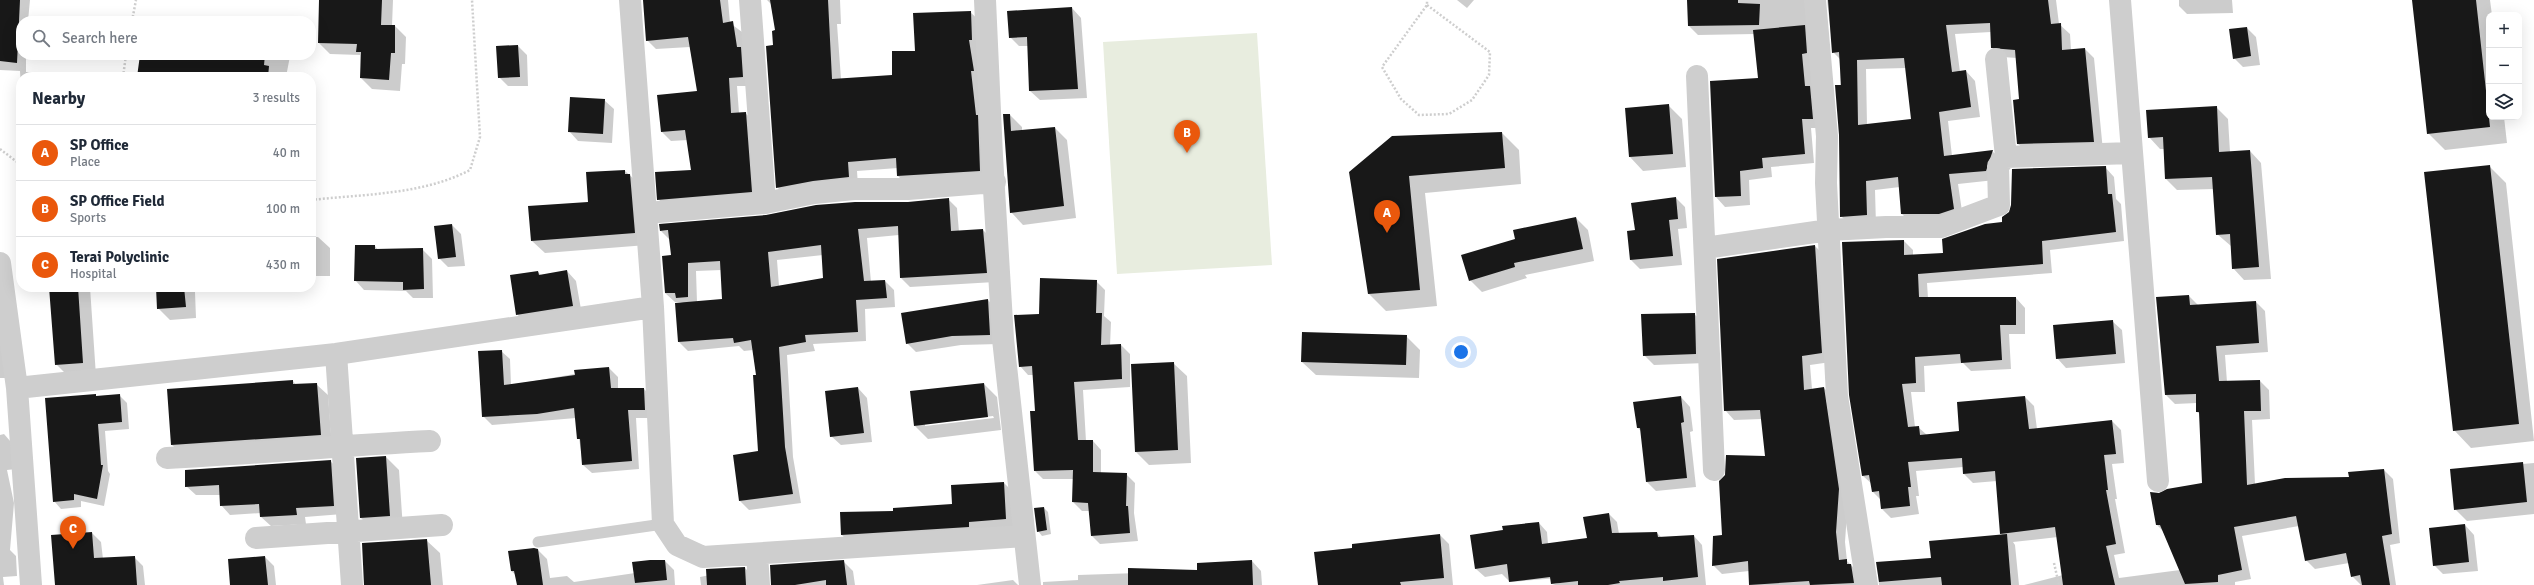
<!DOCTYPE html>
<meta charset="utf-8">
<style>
:root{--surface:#fff;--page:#f2f2f3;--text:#1f2937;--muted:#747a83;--line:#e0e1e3;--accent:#ea580c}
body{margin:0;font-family:Signika,sans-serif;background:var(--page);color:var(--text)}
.controls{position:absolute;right:12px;top:12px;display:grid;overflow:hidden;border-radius:8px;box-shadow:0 4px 16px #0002}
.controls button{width:36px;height:36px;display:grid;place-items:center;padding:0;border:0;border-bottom:1px solid var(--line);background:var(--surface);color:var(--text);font:20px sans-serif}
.you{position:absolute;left:1461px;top:352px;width:14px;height:14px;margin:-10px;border:3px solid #fff;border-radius:50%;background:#1a73e8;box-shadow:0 0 0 6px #1a73e833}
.badge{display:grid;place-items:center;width:26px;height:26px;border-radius:50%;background:var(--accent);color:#fff;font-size:13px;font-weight:700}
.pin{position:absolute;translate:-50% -33px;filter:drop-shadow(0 1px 2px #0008)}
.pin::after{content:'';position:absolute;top:21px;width:14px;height:12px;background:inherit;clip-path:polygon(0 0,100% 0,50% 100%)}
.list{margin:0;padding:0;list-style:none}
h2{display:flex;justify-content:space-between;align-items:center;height:52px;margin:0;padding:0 16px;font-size:17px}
h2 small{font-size:13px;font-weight:400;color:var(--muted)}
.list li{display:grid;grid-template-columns:26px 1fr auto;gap:12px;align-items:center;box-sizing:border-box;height:56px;padding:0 16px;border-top:1px solid var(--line)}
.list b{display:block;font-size:15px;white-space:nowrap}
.list p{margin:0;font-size:13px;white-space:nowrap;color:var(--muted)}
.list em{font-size:13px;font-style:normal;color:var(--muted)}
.icon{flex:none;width:22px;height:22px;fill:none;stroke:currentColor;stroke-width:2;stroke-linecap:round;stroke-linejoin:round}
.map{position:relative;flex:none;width:2534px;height:585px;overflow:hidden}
.search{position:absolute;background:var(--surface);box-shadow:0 4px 16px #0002;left:16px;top:16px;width:300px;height:44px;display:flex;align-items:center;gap:10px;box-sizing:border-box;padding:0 14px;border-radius:16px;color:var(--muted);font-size:15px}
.panel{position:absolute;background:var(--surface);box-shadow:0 4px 16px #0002;left:16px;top:72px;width:300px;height:220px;border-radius:16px}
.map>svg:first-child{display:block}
.green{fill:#e8eddf}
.shadow{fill:#0003;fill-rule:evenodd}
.building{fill:#181818;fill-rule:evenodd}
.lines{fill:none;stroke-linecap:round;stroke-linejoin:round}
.path{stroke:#cecece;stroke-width:2.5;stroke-dasharray:2 2;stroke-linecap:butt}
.service{stroke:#cecece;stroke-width:11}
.minor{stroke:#cecece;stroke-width:22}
</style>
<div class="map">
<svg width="2534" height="585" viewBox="0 0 2534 585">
<rect width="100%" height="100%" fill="#fff"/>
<path class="green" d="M1257,33L1272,265L1117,274L1103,42Z"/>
<path class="shadow" d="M0,0H30L28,21H21V55H26V72L52,73L56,77H21V90L20,71L0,70Z
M320,0H393L392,26H395L406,37L405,64H402L400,91L372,89L361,78L360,55L330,54L319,43Z
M644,0H728L730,23L742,32L752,86H737L739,113H745L755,122L760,200L668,208L658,199L693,171L688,140L671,141L662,132L658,96L698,92L690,47L656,49L647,40Z
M767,0H840L841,24H837L841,79L893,76L916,52L970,12L980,21L989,179L907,185L898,176V168L857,171L858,186L787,197L777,187L774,46L776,31L771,4Z
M1457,0H1474L1467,8Z
M1688,0H1817L1822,128H1811L1814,163L1771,167L1772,177L1749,180L1750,205L1725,207L1716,197L1711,82L1759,79L1755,34L1698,35L1689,26Z
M1827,0H2056L2059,24L2070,34L2071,50L2085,49L2094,58L2103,151L2028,153L2018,144L2021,100L2017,58L2002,57L1992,47L1991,32L1955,34L1960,72L1966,71L1975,81L1980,117L1948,121L1952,156L1992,151L2002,160L1995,180L1958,184L1963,218L1912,224L1902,214L1900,187L1875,190L1876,225L1851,226L1841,216L1840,59L1833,52ZM1906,68L1912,120L1867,125L1866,69Z
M2179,0H2232L2233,13L2187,14L2179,6Z
M2413,0H2490L2492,15H2489V117H2504L2507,143L2445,150L2428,133Z
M1072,8L1081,18L1087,98L1040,100L1030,91L1028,46H1019L1010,37Z
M146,17L193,21H146Z
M2247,28L2256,37L2260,65L2243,67L2234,58Z
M518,46L527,55L528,86H508L499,77Z
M141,55H289L290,56L286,77H138Z
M604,100L614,109L612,143L578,141L569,131Z
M1668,105L1682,119L1686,167L1643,171L1630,157L1626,109Z
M2216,107L2228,119L2230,152L2250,151L2261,163L2271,279L2244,280L2233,268L2231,246L2217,234L2214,189L2177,190L2166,179L2164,149H2160L2149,137Z
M1010,115L1022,127V131L1055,128L1067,140L1076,218L1023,225L1011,212Z
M1502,133L1519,150L1521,184L1425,193L1437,306L1386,311L1369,294L1350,172Z
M2489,166L2506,183L2534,441L2471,448L2454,430Z
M2105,167L2114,177L2116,199L2121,204L2124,241L2050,250L2052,273L1927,283L1928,298H2016L2025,308V334H2009L2011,369L1971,371L1963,363L1924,366L1925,392H1911L1915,427H1918L1927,435L1960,432L2025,397L2034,406L2037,429L2112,421L2121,430L2124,463L2112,464L2117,499H2115L2125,553L2114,555L2119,578L2180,570L2163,531L2157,525L2160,494L2203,483L2201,415L2197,412V403L2175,404L2166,395L2157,298L2189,296L2198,305L2256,302L2265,311L2268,352L2225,355L2227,382L2260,381L2269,390L2270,419L2252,420L2255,484L2350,478L2384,470L2393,479L2400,543L2390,545L2396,585H2361L2352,576L2349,563L2315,569L2306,560L2299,526L2242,536L2251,579L2235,582V585H2024L2063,575L2058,537L2013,542L2015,545L2019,585H1879L1877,563L1932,558L2003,536L2001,534L1997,481L1973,483L1964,474L1963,467L1916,471L1919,496H1916L1919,514L1891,518L1882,509L1881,500L1872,491V484L1863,476L1843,243L1904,241L1913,250V255L1944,254Z
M625,171L643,187L647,245L545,253L532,241L589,203Z
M1676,198L1685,207L1687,228L1678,229L1682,265L1640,269L1631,260L1636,231Z
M948,199L957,208L959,232L983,230L992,239L995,282L910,287L901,278L899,235L867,238L871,282L885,281L894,290L895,307L865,309L866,341L813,344L815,351L787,355L793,457L801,503L749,510L740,501L759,452L757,376L753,350L744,351L739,346L688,351L679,342L676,304L684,302H675L665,293L672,255L670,240L661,231ZM823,255L824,279L779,286L777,260ZM722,270L723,300L697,302L696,271Z
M1576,218L1588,230L1594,261L1525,275L1527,278L1482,292L1470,280L1516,239Z
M452,225L461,234L465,266L448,267L439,258Z
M311,237H318L330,248V276H311Z
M375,246L378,250L422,249L432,259L433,298H413L406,291L364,290L355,280Z
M1815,246L1824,255L1831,362L1810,365L1812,389L1824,388L1833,397L1848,499L1845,542L1847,561L1860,574L1862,585H1751L1749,571L1722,574L1713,565L1723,536L1766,457L1762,419L1734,420L1725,410Z
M567,271L576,281L582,315L526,324L517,314L538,272L541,275Z
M1096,281L1105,290L1104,316L1111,322L1110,346L1121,345L1130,354V387L1083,390L1086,441H1093L1101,450V473L1126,474L1135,483L1134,513L1138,541L1100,544L1092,536L1090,511H1082L1073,502L1074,479H1043L1035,471L1036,412L1034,375H1028L1020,366L1040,315Z
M50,287H90L96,376L70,378L56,364Z
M157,287H232V292H195L196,318L170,320L158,308Z
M988,300L997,310L999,344L961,345L916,352L907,343Z
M1694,314L1704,323L1705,363L1654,365L1644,355Z
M0,321L7,378H0Z
M2112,321L2122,330L2125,363L2066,368L2057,358Z
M1406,336L1420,350L1419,378L1316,375L1302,362Z
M501,351L510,359L511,385L609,368L618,377V389H644L652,397L653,418H636L639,469L592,473L583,465L576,418L492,425L483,416Z
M1173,363L1187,376L1191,463L1149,465L1136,452Z
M293,381L296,385L316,384L328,395L332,447L184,456L172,445Z
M984,384L997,397L1001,430L928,439L915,426ZM993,416L994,418L925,426V424Z
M858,388L867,398L872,442L841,445L831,436Z
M119,395L127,403L129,429L105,431L108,471L110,474L104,506L81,501V507L61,509L54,501L46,399Z
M1681,397L1690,407L1693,431L1690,432L1696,487L1656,491L1647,482L1641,431L1638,428Z
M4,434L11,442L16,469L7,470L14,503L10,550L16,556L17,576L3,577L4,585H0V435Z
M386,457L399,470L403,529L374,531L361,518Z
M330,461L340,470L343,514L305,517L306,524L271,526L261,517V513L230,515L221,505L220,495H196L186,486Z
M2534,463V514L2467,521L2455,509L2451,470Z
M1004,483L1012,491L1015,528L850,544L842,535L841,512H894L953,505Z
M1044,508L1048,512L1051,534L1042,536L1038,531Z
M1609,514L1617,522L1619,534L1657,533L1662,538L1694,536L1702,545L1706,585H1552L1559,583L1558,578L1510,582L1502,574L1485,577L1476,569L1471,536L1539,523L1547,532L1548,544L1588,539Z
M2465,525L2474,535L2478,571L2443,574L2434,565Z
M92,533L101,542L103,559L134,557L143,566L145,585H56Z
M1440,535L1449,544L1453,585H1320L1353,549Z
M426,540L440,553L443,585H365Z
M538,550L547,559L550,578L567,576L574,582L635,573L665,561L674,570L675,585H518L516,575L511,571Z
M265,557L274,566L276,585H231Z
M843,561L853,571L855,585H771Z
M1252,561L1261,571L1262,585H1043V582L1078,580V575L1198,571Z
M745,568L755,578L756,585H701L700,577Z
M1013,580L1018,585H977Z"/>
<path class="building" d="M0,0H20L17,63L0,61Z
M319,0H382L381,25H395V53H391L389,80L360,78L361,52H356L357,44L318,43Z
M643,0H720L723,23L733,21L737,47H741L743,77L729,78L731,113L746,112L752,192L657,200L655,172L691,170L685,130L661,132L657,95L697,91L688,37L646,41Z
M770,0H828L832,79L892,75V51H915L913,13L971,11L972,40H969L974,71H971L976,115H978L980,171L897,176L896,158L848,162L849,177L813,181L776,188L766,46L773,45L772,31L775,30Z
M1687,0H1738V3L1760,4L1759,25L1688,26Z
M1828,0H2048L2051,24L2061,23L2062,50L2085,48L2094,142L2017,144L2013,100L2019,99L2015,50L1991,48L1990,23L1946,25L1952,72L1966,70L1971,107L1939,112L1944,156L1993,150L1986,171L1949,174L1954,209L1939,214H1901L1898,177L1866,181L1867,215L1840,217L1839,135L1835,85H1841L1839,52L1832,53ZM1904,58L1911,119L1858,125L1857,60Z
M2412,0H2476L2490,127L2427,134Z
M1072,7L1078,89L1029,91L1027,37L1009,38L1007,11Z
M1805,25L1807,53L1802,54L1805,86H1810L1813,119H1802L1805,154L1762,158L1763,168L1740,171L1741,196L1715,197L1710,81L1758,78L1753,30Z
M2247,27L2251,56L2233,59L2229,29Z
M518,45L520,77L498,78L496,46Z
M140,55H183L226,60L227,55H265L264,65L269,66L268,77H137Z
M570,97L605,99L603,134L568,132Z
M1669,104L1673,154L1629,157L1625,108Z
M2217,106L2219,152L2250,150L2259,267L2232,269L2230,234L2216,235L2212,177L2165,179L2163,137L2148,138L2146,110Z
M1003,114H1010L1011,131L1055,127L1064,206L1010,213Z
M1502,132L1505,168L1409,176L1420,290L1368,294L1349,172L1392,136Z
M2490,165L2519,424L2453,431L2424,172Z
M2106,166L2108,194H2112L2116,232L2042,241L2043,264L1918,274L1919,297H2016V325H2000L2002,360L1961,363L1960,354L1915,357L1916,383L1902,384L1908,427L1919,426L1920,435L1959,431L1957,402L2025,396L2029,429L2112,420L2116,454L2104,455L2108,490H2106L2116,544L2106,546L2115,585H2063L2055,527L2000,534L1995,471L1963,474L1962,458L1908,462L1911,487H1908L1910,506L1881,509L1879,491L1872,492L1869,475L1862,476L1849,395L1842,242L1904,240V255L1943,253L1942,239L1985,224L2002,222V217L2009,212L2011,205L2012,169Z
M625,170V174H630L635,233L531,241L528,206L588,202L586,172Z
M1676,197L1678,219L1669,220L1673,256L1630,260L1627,231L1635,230L1631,203Z
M949,198L951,231L983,229L987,273L900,278L898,226L858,229L864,281L885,280L887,298L856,300L858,332L805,335L806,342L779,347L785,447L793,494L739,501L733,455L758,451L753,375H756L751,340L734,343L733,338L678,342L675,303L722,299L720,261L688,263V297L676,298L675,293H665L662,256L671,255L668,230L660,231L659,224L766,215L816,205L855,202H908ZM821,245L823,278L771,287L768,252Z
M1576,217L1583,249L1514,263L1515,267L1469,281L1461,255L1515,239L1513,230Z
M452,224L456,257L438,259L434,226Z
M355,245H375V249L423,248L424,289L403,290V282L354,281Z
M1815,245L1822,353L1802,356L1804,390L1824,387L1839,489L1836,532L1839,560L1847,559V564H1851L1854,583L1810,585L1809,581L1749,585L1748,561L1712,566L1713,536L1722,535L1719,481L1725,475L1726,455L1765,456L1760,410L1724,411L1717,259Z
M567,270L573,306L516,315L510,275L538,271L539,275Z
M1040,278L1097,280L1096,313H1102L1101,345L1121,344L1122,379L1074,382L1078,440H1093V472L1127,473L1126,506H1128L1130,533L1091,536L1088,503L1072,502L1073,470L1034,471L1030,411H1035L1032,366L1019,367L1014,315L1039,314Z
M49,287H78L83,363L55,365Z
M156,287H184L186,307L157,309Z
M2189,295L2190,305L2256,301L2259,343L2216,346L2219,381L2260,380L2261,411H2244L2247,485L2285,478L2349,477L2348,472L2384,469L2392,534L2382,536L2390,585H2362L2360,575L2351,577L2346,553L2305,561L2296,516L2234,527L2242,570L2218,575V582L2185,584L2160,525H2156L2150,492L2159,493L2167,489L2202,483L2199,412H2196V394L2165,395L2156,297Z
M988,299L990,335L952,336L906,344L901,313Z
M1695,313L1696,354L1643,356L1641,314Z
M2113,320L2116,354L2056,359L2053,325Z
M1302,332L1407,335L1406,365L1301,362Z
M502,350L504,385L575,375L574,370L609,367L611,388H644L645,410H628L632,461L582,465L580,439H577L574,408L537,414L482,417L478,351Z
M1174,362L1178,450L1135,452L1131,364Z
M293,380V384L317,383L321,435L171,445L167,389Z
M984,383L988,417L914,426L910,391Z
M858,387L864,433L830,437L825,391Z
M96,394V396L120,394L122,422L98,424L101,465H103L97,499L74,494V500L53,502L45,398Z
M1681,396L1684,422L1681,423L1687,478L1646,482L1640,428H1637L1633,402Z
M386,456L390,516L360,518L356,458Z
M331,460L334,506L296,508L297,515L260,517L259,504L220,506L219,485L185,487V470Z
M2523,462L2527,502L2454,510L2450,469Z
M1004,482L1006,519L969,522V527L841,535L840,512L893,511V508L952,504L951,485Z
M1044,507L1047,530L1037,532L1034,508Z
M1609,513L1612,533L1657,532L1658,537L1694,535L1698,577L1663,581V577L1619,581L1620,583L1608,585H1578V581L1551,584L1550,577L1509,582L1507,564L1475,569L1470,535L1503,530L1502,526L1539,522L1542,544L1587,538L1583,517Z
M2465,524L2469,562L2433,566L2429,528Z
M92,532L94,558L135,556L137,585H55L51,535Z
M1440,534L1444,578L1400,582L1401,585H1318L1314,552L1352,548V544Z
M2007,534L2011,585H1942L1941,577L1879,582L1876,562L1931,558L1929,541Z
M427,539L431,585H364L362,543Z
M534,548L538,549L543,585H517L514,571H511L508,551Z
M265,556L268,585H230L228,559Z
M650,560H665L667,580L635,583L632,562Z
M844,560L847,585H826V580L795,585H771L770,565Z
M1252,560L1253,585H1128V568L1197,570V563Z
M745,567L746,585H707L706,569Z"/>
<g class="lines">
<path class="path" d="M1427,5L1490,52L1489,75L1472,100L1449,114L1419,115L1401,99L1382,67L1427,5V0
M132,21L136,0
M123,77L126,55
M0,149L21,165
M311,200C364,194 422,195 470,170L480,137L472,0
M2054,563L2059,585"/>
<path class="service" d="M538,542L663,524"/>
<path class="minor" d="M630,0L653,307L663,524L677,545L703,557L1024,536
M750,0L765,203
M985,0L992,156L1003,339L1030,585
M1815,0L1827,136L1826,183L1837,396L1867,585
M2120,0L2158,481
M1697,76L1714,470
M2006,157L2132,153
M647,213L765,203L814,193L854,189H908L995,182
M1705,248L1829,230L1886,227H1941L1999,205L1998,166L2006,157L1996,59
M0,263L17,388L31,585
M336,354L352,585
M17,388L336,354L653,307
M167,458C255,454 342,445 430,441
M256,538L442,525
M757,554L759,585"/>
</g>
</svg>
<div class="controls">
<button>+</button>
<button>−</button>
<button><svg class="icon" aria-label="layers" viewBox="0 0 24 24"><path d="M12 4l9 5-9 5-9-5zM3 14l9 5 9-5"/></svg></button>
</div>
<div class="you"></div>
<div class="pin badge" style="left:1387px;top:233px">A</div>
<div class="pin badge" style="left:1187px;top:153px">B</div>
<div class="pin badge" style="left:73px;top:549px">C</div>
<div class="search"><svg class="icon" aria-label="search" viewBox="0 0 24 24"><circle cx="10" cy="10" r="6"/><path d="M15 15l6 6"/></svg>Search here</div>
<section class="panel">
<h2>Nearby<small>3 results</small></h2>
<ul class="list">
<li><span class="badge">A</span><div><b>SP Office</b><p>Place</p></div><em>40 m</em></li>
<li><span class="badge">B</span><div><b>SP Office Field</b><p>Sports</p></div><em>100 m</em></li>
<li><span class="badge">C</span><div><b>Terai Polyclinic</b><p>Hospital</p></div><em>430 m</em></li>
</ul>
</section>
</div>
